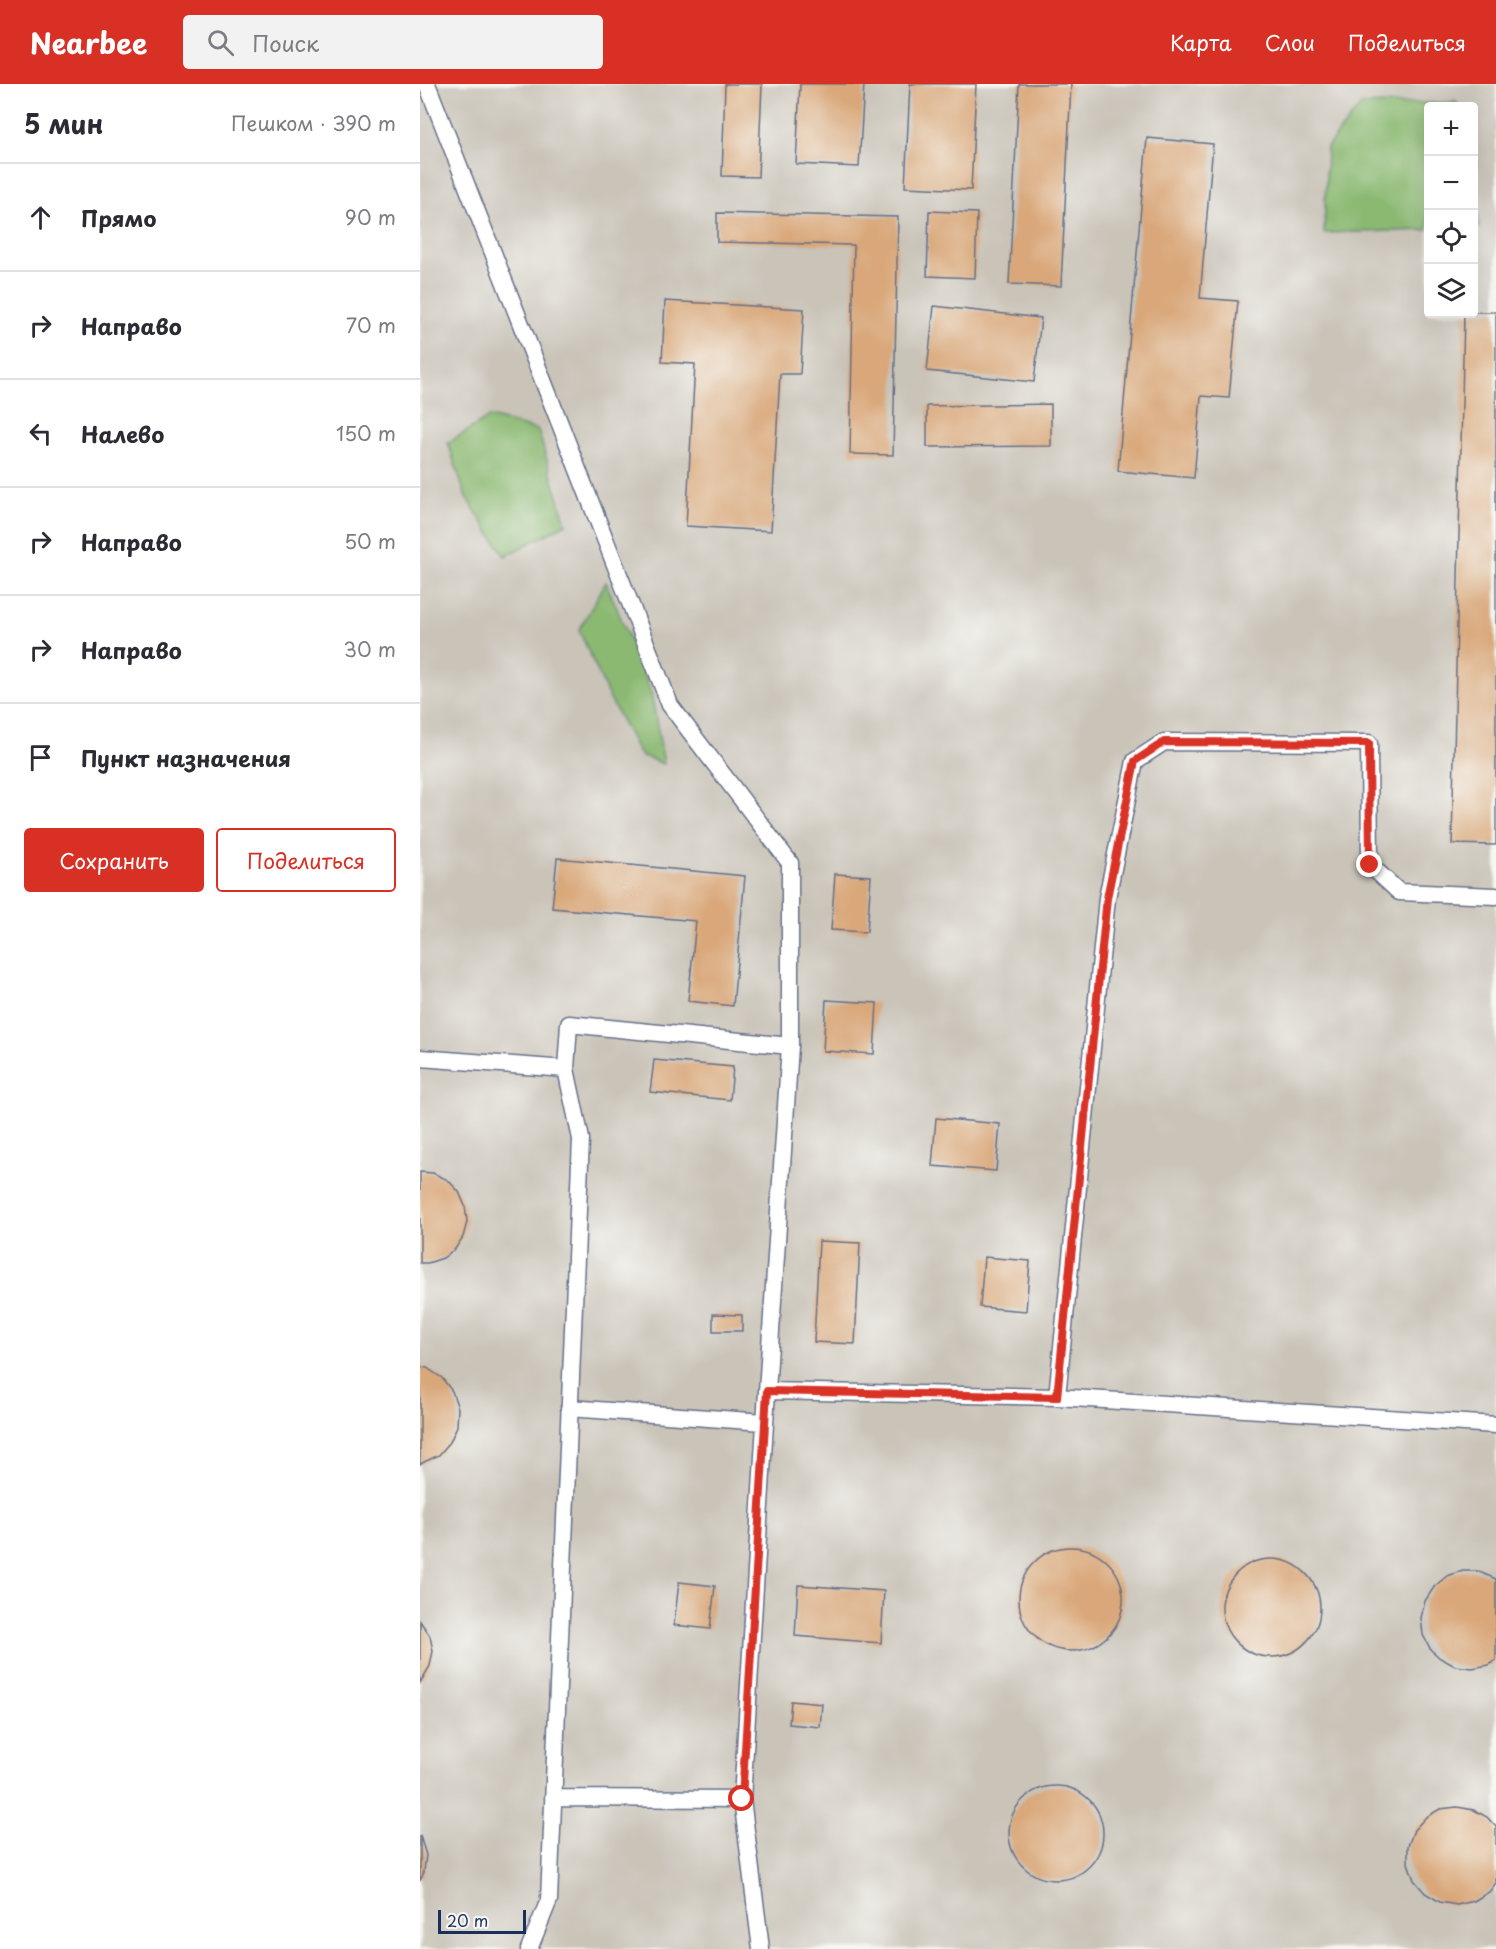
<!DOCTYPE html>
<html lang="ru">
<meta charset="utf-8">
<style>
:root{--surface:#fff;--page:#f2f2f3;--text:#2b2b33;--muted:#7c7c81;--line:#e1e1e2;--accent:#d93025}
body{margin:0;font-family:"Playpen Sans",sans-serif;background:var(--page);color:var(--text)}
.controls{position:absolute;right:18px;top:18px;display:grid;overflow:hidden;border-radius:6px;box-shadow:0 6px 24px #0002}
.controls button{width:54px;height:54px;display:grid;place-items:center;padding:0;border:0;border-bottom:2px solid var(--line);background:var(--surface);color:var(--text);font:30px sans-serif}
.scale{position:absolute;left:18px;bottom:15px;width:88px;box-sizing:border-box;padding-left:6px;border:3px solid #1b2f5e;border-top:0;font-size:16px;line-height:21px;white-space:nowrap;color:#1b2f5e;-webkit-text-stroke:4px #f6f6f2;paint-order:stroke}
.stop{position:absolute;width:18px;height:18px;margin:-14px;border:4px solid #d93025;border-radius:50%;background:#fff}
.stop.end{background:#d93025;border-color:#fff;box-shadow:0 2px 6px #0008}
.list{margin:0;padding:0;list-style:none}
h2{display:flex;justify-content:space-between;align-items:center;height:78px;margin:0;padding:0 24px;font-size:26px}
h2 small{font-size:20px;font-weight:400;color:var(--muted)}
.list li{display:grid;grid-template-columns:39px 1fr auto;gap:18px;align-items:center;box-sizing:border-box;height:108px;padding:0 24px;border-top:2px solid var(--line)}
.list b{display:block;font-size:22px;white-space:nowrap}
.list em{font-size:20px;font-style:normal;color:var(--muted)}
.actions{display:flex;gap:12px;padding:18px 24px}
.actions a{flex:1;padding:14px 0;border:2px solid var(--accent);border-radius:6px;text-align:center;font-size:21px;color:var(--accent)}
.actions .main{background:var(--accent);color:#fff}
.icon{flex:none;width:33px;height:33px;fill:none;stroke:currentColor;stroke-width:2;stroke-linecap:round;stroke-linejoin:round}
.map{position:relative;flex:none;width:1076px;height:1865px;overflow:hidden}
header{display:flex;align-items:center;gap:36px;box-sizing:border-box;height:84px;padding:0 30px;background:var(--accent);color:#fff}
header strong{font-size:28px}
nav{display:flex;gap:33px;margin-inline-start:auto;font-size:21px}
.search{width:420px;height:54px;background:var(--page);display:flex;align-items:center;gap:15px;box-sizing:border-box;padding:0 21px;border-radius:6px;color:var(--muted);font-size:22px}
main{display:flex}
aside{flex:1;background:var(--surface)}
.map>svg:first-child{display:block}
.industrial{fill:#c9c3b8;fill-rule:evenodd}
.forest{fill:#8bb972;stroke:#537468;stroke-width:1.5}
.building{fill:#d9a779}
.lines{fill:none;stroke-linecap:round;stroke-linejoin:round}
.lane-casing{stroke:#667088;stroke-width:19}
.lane{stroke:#fff;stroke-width:16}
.route{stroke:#d93025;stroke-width:8}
</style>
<header>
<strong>Nearbee</strong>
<div class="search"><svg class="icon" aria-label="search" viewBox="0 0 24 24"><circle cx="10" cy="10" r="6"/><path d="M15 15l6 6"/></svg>Поиск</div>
<nav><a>Карта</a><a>Слои</a><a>Поделиться</a></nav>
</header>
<main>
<aside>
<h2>5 мин<small>Пешком · 390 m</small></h2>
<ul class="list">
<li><svg class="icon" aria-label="ahead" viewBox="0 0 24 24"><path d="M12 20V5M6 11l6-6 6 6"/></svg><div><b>Прямо</b></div><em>90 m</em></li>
<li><svg class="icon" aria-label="right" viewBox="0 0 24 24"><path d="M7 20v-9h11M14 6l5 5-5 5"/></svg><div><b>Направо</b></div><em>70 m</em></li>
<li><svg class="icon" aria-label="left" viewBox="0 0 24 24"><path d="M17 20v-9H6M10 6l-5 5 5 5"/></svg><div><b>Налево</b></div><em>150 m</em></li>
<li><svg class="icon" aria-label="right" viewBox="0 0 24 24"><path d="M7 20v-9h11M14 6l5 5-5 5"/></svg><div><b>Направо</b></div><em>50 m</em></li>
<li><svg class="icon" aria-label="right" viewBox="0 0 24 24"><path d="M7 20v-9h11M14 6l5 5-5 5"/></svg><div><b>Направо</b></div><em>30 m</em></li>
<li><svg class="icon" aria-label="arrive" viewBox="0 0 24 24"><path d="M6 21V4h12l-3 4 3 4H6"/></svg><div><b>Пункт назначения</b></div></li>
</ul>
<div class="actions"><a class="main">Сохранить</a><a>Поделиться</a></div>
</aside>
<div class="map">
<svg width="1076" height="1865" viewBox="0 0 1076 1865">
<rect width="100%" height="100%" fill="#f6f6f2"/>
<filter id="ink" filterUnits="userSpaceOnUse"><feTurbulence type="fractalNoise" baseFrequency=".0167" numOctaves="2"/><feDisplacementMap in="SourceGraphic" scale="12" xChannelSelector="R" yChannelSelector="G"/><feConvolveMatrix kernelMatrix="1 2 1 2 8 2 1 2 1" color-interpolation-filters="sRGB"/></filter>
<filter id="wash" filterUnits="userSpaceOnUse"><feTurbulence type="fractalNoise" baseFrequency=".008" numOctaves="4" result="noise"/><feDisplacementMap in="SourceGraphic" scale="24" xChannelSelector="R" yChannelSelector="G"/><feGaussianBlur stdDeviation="1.35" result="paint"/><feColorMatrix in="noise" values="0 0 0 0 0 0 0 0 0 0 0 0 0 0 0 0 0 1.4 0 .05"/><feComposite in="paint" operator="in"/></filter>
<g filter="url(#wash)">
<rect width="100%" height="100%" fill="#f2e9d6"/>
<path class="industrial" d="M0,0H1076V1865H0ZM1008,22H1054V230H1008Z"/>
<path class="forest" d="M1036,18L1039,22H1008V146L904,149L907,63L941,21Z
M1054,50L1059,144H1054Z
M69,333L118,346L146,440L85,472L46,413L28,359Z
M186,498L231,608L244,680L220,671L190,615L159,546Z"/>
<g id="blocks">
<path class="building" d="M305,0H342L338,93L302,92Z
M380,0H444L439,83L376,80Z
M490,0H556L551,106L485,103Z
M599,0H651L641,202L589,200Z
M727,54L793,60L780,214L818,217L809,314L781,312L774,394L698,387Z
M509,127L557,129L555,194L507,192Z
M297,129L478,133L473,371L430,370L434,161L297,158Z
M245,217L384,225L380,290H360L351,447L266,442L275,280L242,278Z
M514,222L621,234L614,298L507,287Z
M1054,228H1076V761L1032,760L1044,230H1054Z
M631,320V362L507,363V322Z
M137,774L325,792L313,922L268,917L276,837L132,824Z
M415,790L451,792L447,848L411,846Z
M406,916L457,919L454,970L403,967Z
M234,976L313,983L310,1016L230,1008Z
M516,1034L580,1040L576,1087L512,1082Z
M0,1088L13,1089L28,1096L39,1108L45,1122L47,1138L43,1153L35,1165L23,1174L8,1179H0Z
M399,1157L440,1159L435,1260L394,1258Z
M564,1173L610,1177L606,1227L560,1223Z
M293,1230L322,1231V1247H293Z
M0,1283L7,1284L22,1294L32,1307L38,1324L37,1342L30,1358L19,1371L0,1380Z
M599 1515a52 52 0 1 1 104 0a52 52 0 1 1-104 0Z
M802 1524a49 49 0 1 1 98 0a49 49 0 1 1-98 0Z
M1043,1487H1057L1076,1495V1576L1069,1581L1052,1584L1035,1582L1020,1574L1011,1566L1003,1551L1001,1534L1005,1517L1014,1503L1027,1492Z
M259,1498L295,1502L290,1545L254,1541Z
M378,1501L464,1507L461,1559L375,1552Z
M0,1537L10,1552L13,1567L10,1582L0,1599Z
M371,1617L402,1620L400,1643L369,1640Z
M589 1749a47 47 0 1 1 94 0a47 47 0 1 1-94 0Z
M1037,1723L1054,1726L1067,1733L1076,1743V1799L1069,1808L1054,1817L1037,1821L1020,1818L1005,1809L994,1796L988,1779V1762L994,1746L1006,1733L1020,1725Z
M0,1752L6,1771L4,1788L0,1797Z"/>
</g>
</g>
<g filter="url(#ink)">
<use href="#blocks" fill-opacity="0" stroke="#667088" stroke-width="1.5"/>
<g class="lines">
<g class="lane-casing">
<path id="lane" d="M7,0L250,621L370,779V962L347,1307L637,1313L687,814L715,677L744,658L949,659L950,781L979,808L1076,812
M0,974L146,985
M637,1313L1076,1341
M149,1324L344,1338
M133,1714L322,1715L347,1307
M322,1715L341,1865
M109,1865L129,1816L161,1055L146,985L149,940L370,962"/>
</g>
<use href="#lane" class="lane"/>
</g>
</g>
<g class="lines" filter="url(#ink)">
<path class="route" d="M322,1715L347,1307L637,1313L687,814L715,677L744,658L949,659L950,781"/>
</g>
</svg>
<div class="controls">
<button>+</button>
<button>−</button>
<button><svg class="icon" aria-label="locate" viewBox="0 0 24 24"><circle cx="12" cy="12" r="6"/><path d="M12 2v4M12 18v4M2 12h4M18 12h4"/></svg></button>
<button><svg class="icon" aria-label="layers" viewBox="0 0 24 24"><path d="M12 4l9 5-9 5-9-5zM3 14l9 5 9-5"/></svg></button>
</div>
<div class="scale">20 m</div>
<div class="stop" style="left:322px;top:1715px"></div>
<div class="stop end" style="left:950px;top:781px"></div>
</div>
</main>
